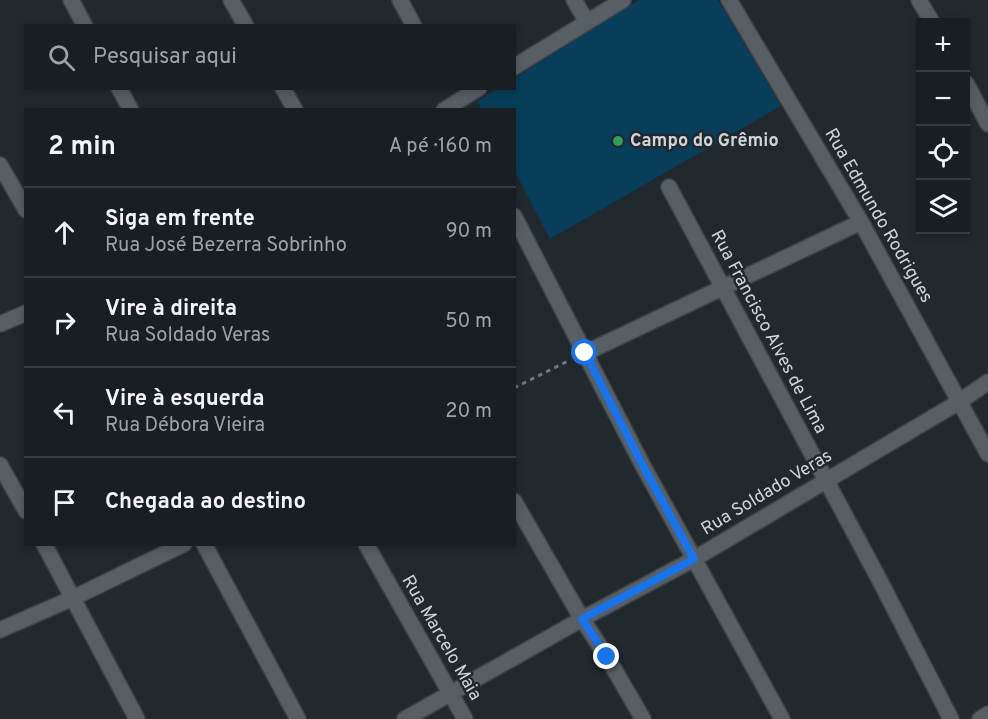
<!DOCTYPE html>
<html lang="pt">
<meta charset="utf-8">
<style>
:root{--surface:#191e22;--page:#262b2f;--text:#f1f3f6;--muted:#9fa2a5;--line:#373c40}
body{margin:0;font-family:Overpass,sans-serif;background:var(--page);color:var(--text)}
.controls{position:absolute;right:18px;top:18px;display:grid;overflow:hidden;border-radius:0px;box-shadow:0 3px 9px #0003}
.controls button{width:54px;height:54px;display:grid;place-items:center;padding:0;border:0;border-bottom:2px solid var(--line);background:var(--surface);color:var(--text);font:30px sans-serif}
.stop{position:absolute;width:18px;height:18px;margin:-14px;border:4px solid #1a73e8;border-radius:50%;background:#fff}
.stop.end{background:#1a73e8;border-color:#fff;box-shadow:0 2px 6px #0008}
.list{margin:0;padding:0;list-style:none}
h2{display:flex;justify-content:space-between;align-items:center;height:78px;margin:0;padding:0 24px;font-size:26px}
h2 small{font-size:20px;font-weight:400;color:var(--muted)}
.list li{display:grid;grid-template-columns:39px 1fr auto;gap:18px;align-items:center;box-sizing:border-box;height:90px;padding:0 24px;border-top:2px solid var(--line)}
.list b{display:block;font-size:22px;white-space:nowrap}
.list p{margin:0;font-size:20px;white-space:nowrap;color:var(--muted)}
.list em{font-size:20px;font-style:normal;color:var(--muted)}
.icon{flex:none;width:33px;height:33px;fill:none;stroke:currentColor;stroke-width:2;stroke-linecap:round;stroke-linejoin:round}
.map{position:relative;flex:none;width:988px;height:719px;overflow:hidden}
.search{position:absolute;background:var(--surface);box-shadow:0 3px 9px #0003;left:24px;top:24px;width:492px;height:66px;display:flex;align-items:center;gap:15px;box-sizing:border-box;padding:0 21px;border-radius:0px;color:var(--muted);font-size:22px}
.panel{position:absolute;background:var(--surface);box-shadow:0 3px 9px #0003;left:24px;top:108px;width:492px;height:438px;border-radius:0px}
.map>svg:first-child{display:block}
.green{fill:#083d5b}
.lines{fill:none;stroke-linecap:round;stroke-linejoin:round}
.minor-casing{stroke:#3d4448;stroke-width:18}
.path{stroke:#6e7479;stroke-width:3;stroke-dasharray:4.5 4.5;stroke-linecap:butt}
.minor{stroke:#575f65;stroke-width:15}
.route{stroke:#1a73e8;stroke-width:8}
.leisure-dot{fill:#2e9e5b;stroke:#21282e;stroke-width:2}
.labels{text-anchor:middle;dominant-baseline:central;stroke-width:5;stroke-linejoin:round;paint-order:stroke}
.poi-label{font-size:18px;font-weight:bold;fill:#cfd4d7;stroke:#21282e;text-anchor:start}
.street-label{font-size:18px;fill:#cfd4d7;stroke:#21282e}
</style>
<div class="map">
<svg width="988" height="719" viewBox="0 0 988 719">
<rect width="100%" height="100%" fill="#21282e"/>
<path class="green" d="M639,0H718L781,106L550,239L515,172L514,110L482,109L477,101L497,89L514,88L515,78Z"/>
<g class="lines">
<g class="minor-casing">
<path id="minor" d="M71,0L85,26
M231,0L246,26
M400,0L414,26
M574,0L587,22
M729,0L861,222L988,454
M919,0L932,22
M514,67L623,0
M966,83L988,124
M119,88L131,110
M283,88L295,110
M444,110L479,88
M0,165L26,210
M669,187L879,579L951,719
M514,216L642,464L782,719
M0,324L26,313
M585,353L861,222
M0,465L26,511
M514,501L582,619L607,657L643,719
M44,544L137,719
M204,544L298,719
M366,544L465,719
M0,630L73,598L184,544
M405,719L582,619L694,559L959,402L988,382
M980,719L988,714"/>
</g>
<path class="path" d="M514,388L570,360"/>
<use href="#minor" class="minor"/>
</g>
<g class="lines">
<path class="route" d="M585,353L642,464L694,559L582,619L607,657"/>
</g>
<circle class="leisure-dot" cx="618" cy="141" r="6"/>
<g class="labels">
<g class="poi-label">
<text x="630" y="141">Campo do Grêmio</text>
</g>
<g class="street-label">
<text transform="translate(878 216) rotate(60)">Rua Edmundo Rodrigues</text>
<text transform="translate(768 332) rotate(62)">Rua Francisco Alves de Lima</text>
<text transform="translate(767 493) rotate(-31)">Rua Soldado Veras</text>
<text transform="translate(441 638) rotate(60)">Rua Marcelo Maia</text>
</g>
</g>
</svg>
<div class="controls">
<button>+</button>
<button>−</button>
<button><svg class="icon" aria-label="locate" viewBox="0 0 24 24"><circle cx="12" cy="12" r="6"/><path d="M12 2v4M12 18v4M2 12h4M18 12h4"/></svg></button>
<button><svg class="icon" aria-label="layers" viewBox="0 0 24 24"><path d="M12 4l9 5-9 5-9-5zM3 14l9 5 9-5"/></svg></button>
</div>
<div class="stop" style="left:585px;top:353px"></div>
<div class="stop end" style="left:607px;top:657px"></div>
<div class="search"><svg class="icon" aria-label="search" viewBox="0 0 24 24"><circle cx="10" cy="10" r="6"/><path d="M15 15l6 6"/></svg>Pesquisar aqui</div>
<section class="panel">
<h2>2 min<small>A pé · 160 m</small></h2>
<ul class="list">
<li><svg class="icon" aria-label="ahead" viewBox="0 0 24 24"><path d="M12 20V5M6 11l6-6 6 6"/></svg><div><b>Siga em frente</b><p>Rua José Bezerra Sobrinho</p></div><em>90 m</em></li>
<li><svg class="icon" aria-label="right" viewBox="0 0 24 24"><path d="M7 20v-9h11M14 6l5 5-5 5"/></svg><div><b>Vire à direita</b><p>Rua Soldado Veras</p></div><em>50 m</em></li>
<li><svg class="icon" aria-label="left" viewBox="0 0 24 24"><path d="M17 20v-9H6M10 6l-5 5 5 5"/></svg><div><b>Vire à esquerda</b><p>Rua Débora Vieira</p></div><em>20 m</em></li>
<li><svg class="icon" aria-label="arrive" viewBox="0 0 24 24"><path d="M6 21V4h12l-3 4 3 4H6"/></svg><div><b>Chegada ao destino</b></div></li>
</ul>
</section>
</div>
